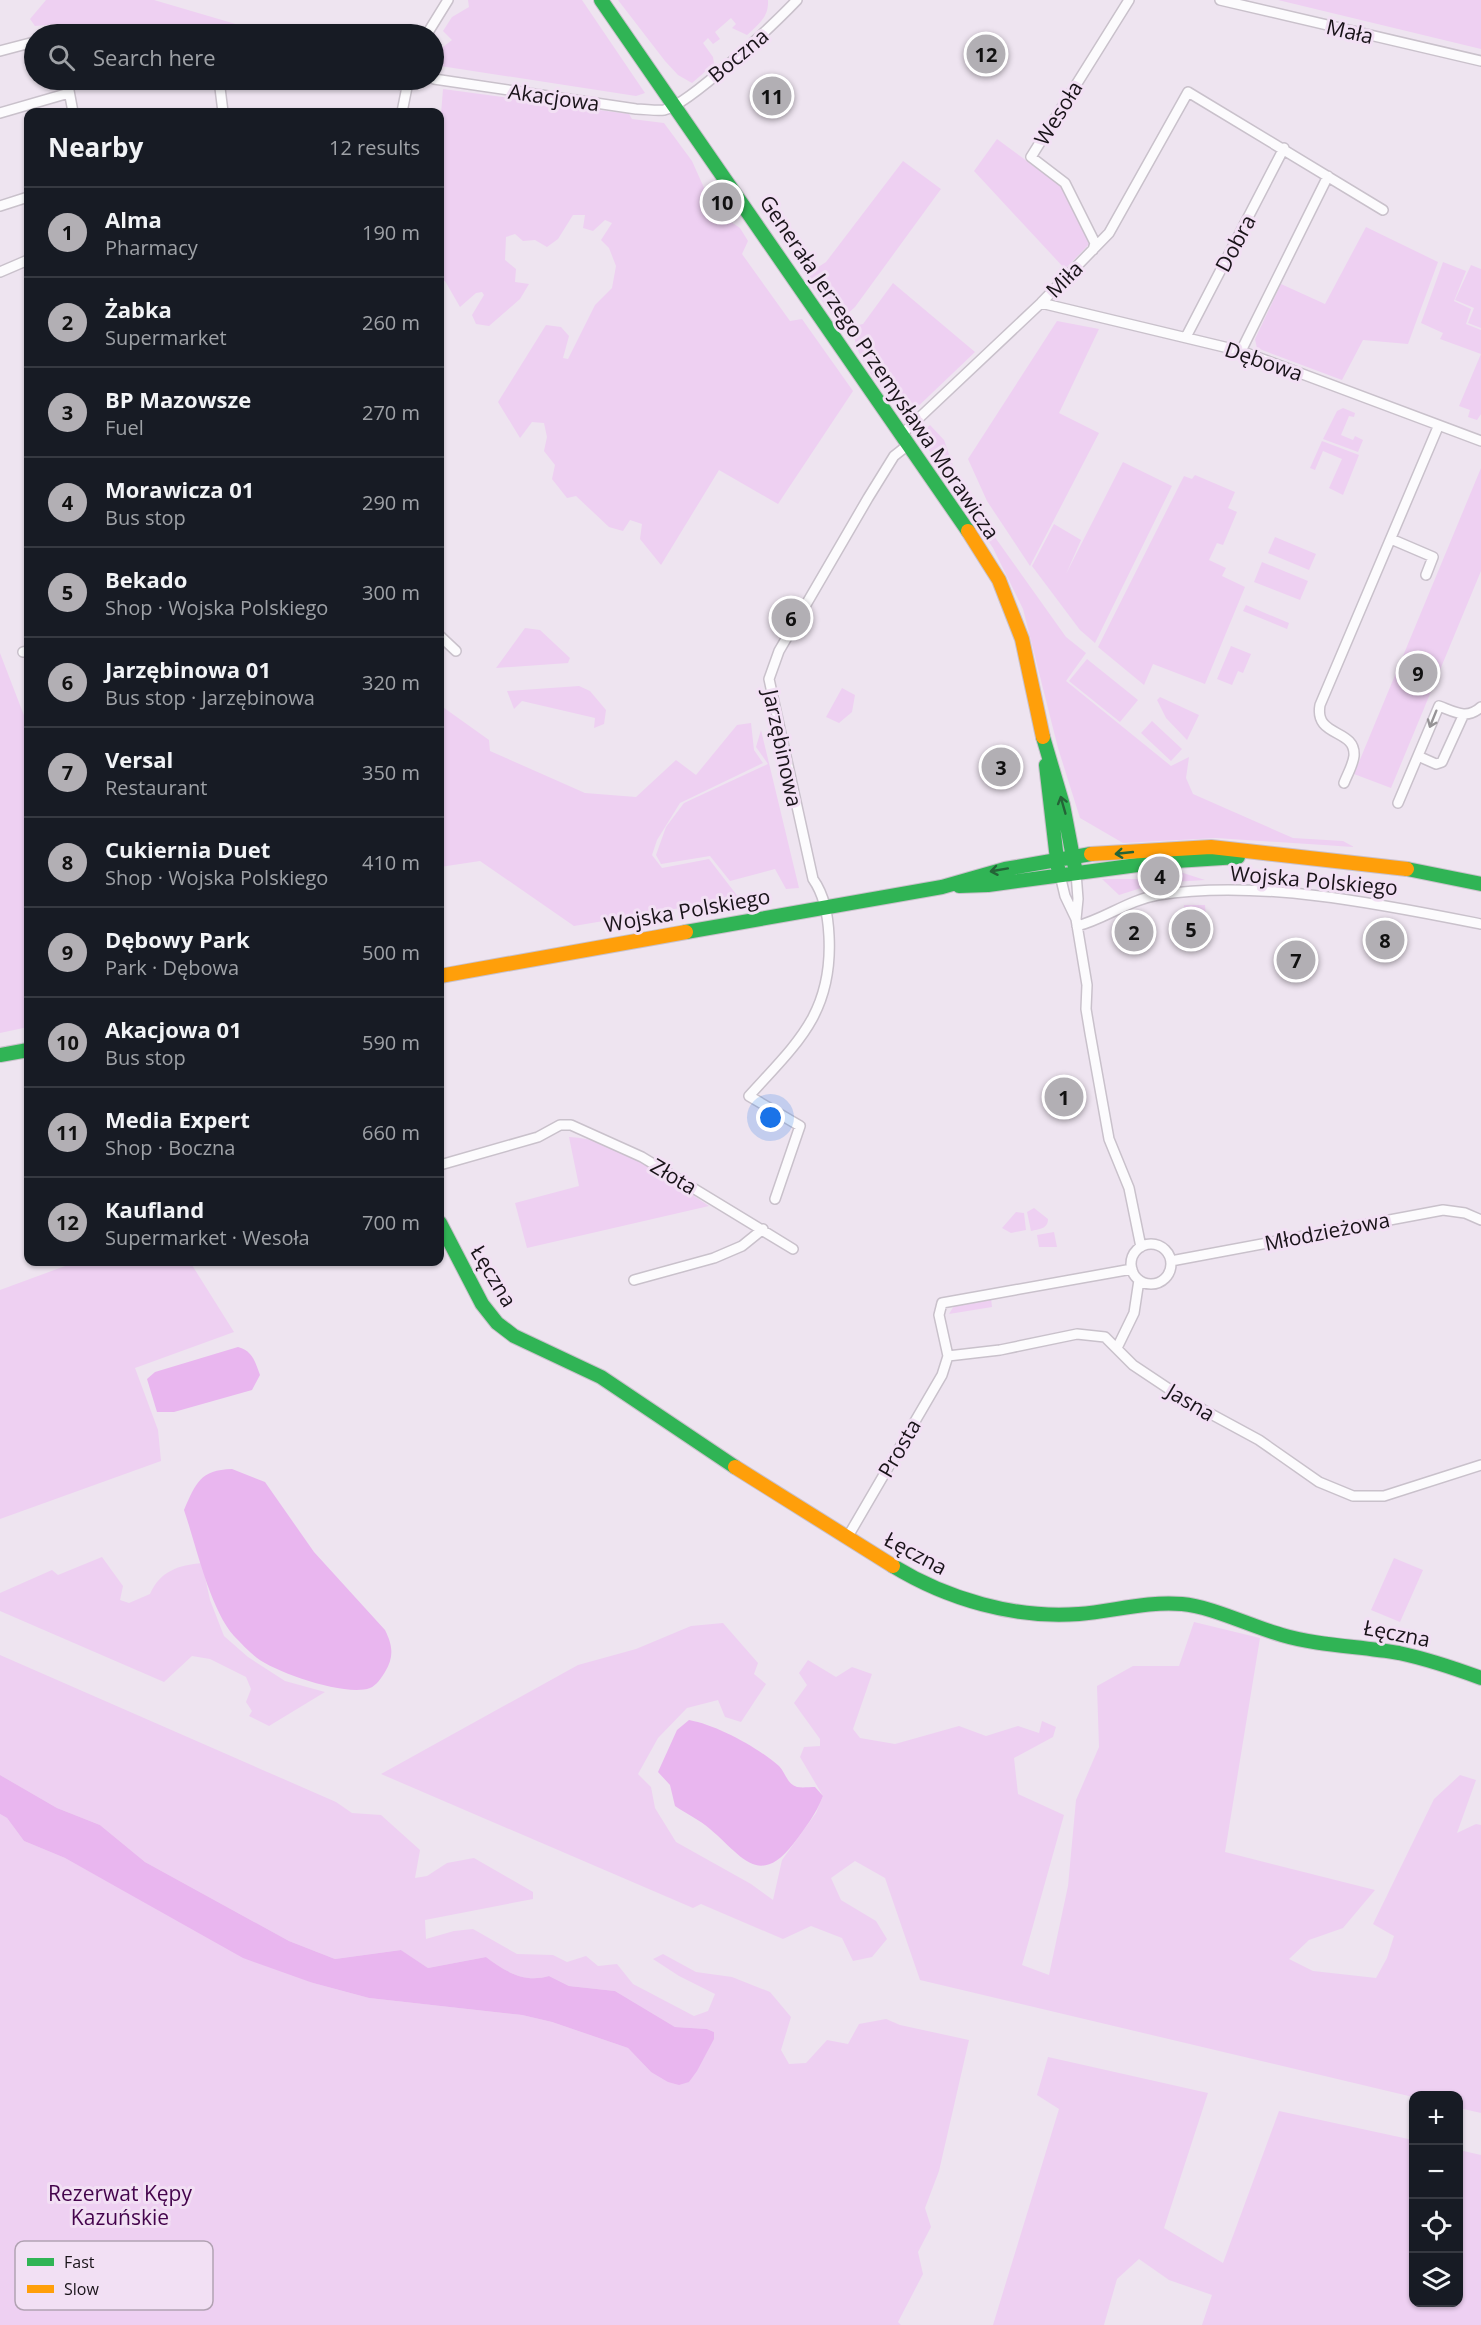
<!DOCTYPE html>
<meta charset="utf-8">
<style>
:root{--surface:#171b24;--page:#242831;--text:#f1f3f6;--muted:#9ea1a6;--line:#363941;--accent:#b2afb4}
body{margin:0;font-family:"Open Sans",sans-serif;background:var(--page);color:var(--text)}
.controls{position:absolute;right:18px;bottom:18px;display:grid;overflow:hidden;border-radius:12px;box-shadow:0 2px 4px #0004}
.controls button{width:54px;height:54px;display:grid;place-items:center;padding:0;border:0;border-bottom:2px solid var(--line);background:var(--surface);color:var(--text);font:30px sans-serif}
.you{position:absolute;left:771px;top:1118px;width:21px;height:21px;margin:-15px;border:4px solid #fff;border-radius:50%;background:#1a73e8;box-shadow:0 0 0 9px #1a73e833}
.badge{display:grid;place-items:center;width:39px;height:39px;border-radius:50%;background:var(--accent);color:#111;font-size:20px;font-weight:700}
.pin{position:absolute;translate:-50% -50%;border:3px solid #fff;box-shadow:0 2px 6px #0006}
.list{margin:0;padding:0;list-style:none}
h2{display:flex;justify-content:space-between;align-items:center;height:78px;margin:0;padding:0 24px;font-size:26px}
h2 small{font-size:20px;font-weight:400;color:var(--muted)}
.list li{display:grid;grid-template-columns:39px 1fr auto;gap:18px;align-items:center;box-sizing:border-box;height:90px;padding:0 24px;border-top:2px solid var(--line)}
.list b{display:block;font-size:22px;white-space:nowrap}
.list p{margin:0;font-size:20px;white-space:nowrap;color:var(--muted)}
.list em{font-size:20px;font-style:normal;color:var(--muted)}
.icon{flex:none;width:33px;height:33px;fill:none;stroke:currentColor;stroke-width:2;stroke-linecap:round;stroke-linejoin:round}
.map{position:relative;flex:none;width:1481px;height:2325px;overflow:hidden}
.search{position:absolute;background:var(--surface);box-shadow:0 2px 4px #0004;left:24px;top:24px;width:420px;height:66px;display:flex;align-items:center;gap:15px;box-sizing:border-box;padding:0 21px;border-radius:33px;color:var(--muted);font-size:22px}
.panel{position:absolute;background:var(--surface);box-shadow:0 2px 4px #0004;left:24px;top:108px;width:420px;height:1158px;border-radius:12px}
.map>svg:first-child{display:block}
.green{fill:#eed0f2}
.water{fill:#e9b6ef}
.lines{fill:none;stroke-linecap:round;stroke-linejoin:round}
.street-casing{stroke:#c9c1cb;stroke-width:12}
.fast-casing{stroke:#c9c1cb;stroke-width:16}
.slow-casing{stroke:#c9c1cb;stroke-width:16}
.street{stroke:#fcfbfd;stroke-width:9}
.fast{stroke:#30b455;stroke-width:14}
.slow{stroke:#ff9f0a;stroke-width:14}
.oneway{stroke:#969396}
.oneway2{stroke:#246437}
.labels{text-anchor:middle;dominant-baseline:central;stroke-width:6;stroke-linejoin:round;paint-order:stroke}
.street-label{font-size:21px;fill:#191319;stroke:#f2e0f4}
.park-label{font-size:21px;fill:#44044c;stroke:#f2e0f4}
.key{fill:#f2e0f4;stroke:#b1a2b2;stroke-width:1.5}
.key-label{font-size:16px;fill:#191319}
</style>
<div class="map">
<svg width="1481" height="2325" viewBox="0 0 1481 2325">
<rect width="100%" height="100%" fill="#eee4f0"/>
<path class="green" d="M46,0H154L270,34H99L59,24L35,26L30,19Z
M468,0H582L645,93L636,96L434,65V54L452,40L443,31L452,17L469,7Z
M618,0H768C769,17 759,24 747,35L732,28L736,24L731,18L715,32L720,39L713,44L708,38L703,43L713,57L714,64L692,83L678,75L665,61Z
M1278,0H1481V49Z
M443,89L629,114L632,119L664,123L692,161L705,190L722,216L740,228L748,241L742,254L790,321L802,319L853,391L778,504L719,470L661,565L640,539L642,524L630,520L623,531L609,527L576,496L567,498L552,479L555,465L544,451L547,437L544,423L532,422L520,438L498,402L546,325L561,327L569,336L563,358L568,359L595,305L612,288L616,266L609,248L601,240L612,223L605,220L593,231L583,228L585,215H573L558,239L547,247L535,240L523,241L515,234L506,237L505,260L516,269L515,282L529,284L520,299L489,326L476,324L472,315L484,295L482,292L476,293L460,307L445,281H440V127Z
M997,139L1061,186L1068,179L1097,236L1065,269L974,171Z
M903,161L941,189L855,307L845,316L843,313L833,316L807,280L809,273L826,262Z
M1366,227L1438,262L1408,344L1363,340L1342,380L1257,348L1255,339L1281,284L1325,304Z
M1443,262L1466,271L1454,301L1471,309L1466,324L1481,330V414L1477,420L1468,417L1470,410L1459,406L1481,354L1440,339L1443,333L1421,323Z
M1471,265L1481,269V328L1468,323L1474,308L1455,300Z
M893,283L975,352L908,416L900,413C883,388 851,357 854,326L863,324Z
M1057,321L1099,329L1059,413L1099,433L1030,566L987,501L968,459Z
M1343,408L1355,413L1354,417L1349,416L1341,435L1353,440L1355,436L1363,440L1358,452L1323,439L1337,411Z
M930,425L944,440L962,491L1066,637L1086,653L1066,681L1171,766L1189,757L1186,778L1193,794L1293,838L1343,841L1354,847L1216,838L1123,843L1080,818L1058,748L1023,609L993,548L919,435Z
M1322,441L1359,455L1343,495L1329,488L1342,459L1323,451L1315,470L1310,468Z
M1123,462L1172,486L1095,643L1080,630L1032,566L1054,524L1081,540L1066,574Z
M1481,468V571L1391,788L1354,774Z
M1195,475L1235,492L1228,508L1237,512L1223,545L1217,543L1209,560L1226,568L1222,576L1245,587L1205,684L1153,664L1144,685L1098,647L1184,476L1192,479Z
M1275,537L1316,554L1309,570L1268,553Z
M1262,562L1308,581L1300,600L1254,582Z
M1246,605L1289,623L1287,629L1243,611Z
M525,628L540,630L570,658L568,663L496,668Z
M1231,646L1251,654L1243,673L1238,671L1232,685L1217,679Z
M0,653L28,726V1027L0,1033Z
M1087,659L1138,700L1120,722L1069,681Z
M579,686L590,691L606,710L604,724L594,728L595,718L522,701L514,709L507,691Z
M842,688L855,695L852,712L839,723L826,717Z
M1160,697L1199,715L1187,740L1166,718L1157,700Z
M440,705L489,740L490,751L585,793L636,797L676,760L696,775L737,725L751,723L754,750L763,763L680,803L657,840L652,855L662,868L709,859L739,898L574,926L480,861L440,867Z
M1152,721L1182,749L1171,761L1141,733Z
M761,730L799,888L786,889L775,869L730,881L710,856L661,864L656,855L666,827L684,803L768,764L756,747Z
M1180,872L1205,880L1157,883L1119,895L1102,879H1146Z
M1184,905H1205L1206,917L1184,918Z
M569,1137C620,1138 668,1179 709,1206L527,1248L515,1203L579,1186Z
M1034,1208L1048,1219C1048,1229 1039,1229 1031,1231L1027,1212Z
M1016,1212L1024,1213L1026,1230L1011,1233L1002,1228Z
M1054,1232L1057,1247H1039L1037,1235Z
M76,1262H198L192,1265L234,1332L135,1368L158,1430L161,1461L0,1519V1290Z
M991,1298L992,1307L949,1314L955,1304Z
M102,1557L123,1586L120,1600L129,1603L150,1594C160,1571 179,1565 202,1563L210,1600L224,1636L248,1657L285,1681L325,1692L269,1726L249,1716L252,1711L246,1702L251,1689L246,1677L210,1659L192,1656L164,1682L0,1611V1593L52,1570L58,1575Z
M1394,1558L1423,1570L1400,1622L1371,1610Z
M1194,1622L1260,1638L1225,1852L1375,1890L1343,1928L1309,1940L1289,1959L1313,1971L1376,1978L1387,1958L1394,1936L1373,1924L1434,1799L1460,1775L1476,1780L1457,1833L1476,1824L1481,1825V2113L1459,2108L1458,2096L1413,2097L920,1980L885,1878L855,1861L831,1878L841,1900L876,1921L887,1939L872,1957L853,1961L842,1938L811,1926L783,1939L701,1904L693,1908L381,1774L578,1665L636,1649L691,1626L723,1623L758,1663L754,1674L766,1684L741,1722L725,1717L718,1700L687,1708L658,1738L638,1774L651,1787L655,1808L676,1842L751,1884L773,1900L782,1860L816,1813L823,1796L800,1757L804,1747L820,1746V1739L794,1703L807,1685L799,1673L808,1660L836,1677L852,1667L872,1674L853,1729L860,1738L895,1744L959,1726L986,1736L1018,1726L1039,1733L1042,1721L1056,1727L1053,1737L1014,1758L1018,1794L1064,1815L1022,1965L1049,1975L1068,1886L1076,1800L1099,1747L1097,1686L1133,1666H1179Z
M0,1655L336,1802L352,1813L381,1815L420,1850L415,1878L427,1876L447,1863L474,1858L533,1892V1899L425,1920L426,1939L454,1931L473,1929L517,1954L553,1955L567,1962L586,1956L598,1966L617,1964L633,1984L694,2016L708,2011L715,1994L679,1976L653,1959L663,1954L696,1972L732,1977L770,1992L791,2017L781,2050L789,2064L806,2063L827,2040L848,2044L859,2024L886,2019L900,2025L969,2040L939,2171L925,2208L931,2227L918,2252L923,2274L898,2322L901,2325H0V1814L7,1818L24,1841L65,1858L138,1898L313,1983L369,1998L522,2015L552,2022L628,2048L651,2072L689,2082L714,2038V2032L707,2029L675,2027L615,1991L569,1986L549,1976C524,1983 506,1972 486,1957L428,1968L401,1950L335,1959L289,1941L145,1862L100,1825L57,1808L0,1775Z
M1048,2057L1208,2093L1164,2228L1223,2263L1279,2111L1413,2140L1414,2302H1458L1459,2150L1481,2155V2325H1202L1212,2295L1169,2280L1139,2259L1117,2279L1104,2325H993L1059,2109L1037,2095Z"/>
<path class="water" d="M238,1347C253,1351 255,1362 260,1375L252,1390L174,1412H157L147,1379L155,1372Z
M232,1469L265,1482L314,1552L385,1630C393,1646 394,1657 385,1672C382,1677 376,1686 370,1688C346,1697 277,1673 257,1658C249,1652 241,1643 234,1636C210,1609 196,1545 184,1510C196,1483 200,1470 232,1469Z
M689,1720C717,1725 757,1747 779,1766C785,1772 787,1784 797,1787C802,1788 810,1787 815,1787L823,1796C816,1814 806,1827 794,1843C759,1889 741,1855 710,1829C700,1820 687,1814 675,1806L670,1785L658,1772L677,1730Z
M0,1775L57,1808L100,1825L145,1862L289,1941L335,1959L401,1950L428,1968L486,1957C506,1972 524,1983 549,1976L569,1986L615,1991L675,2027L707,2029L714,2032V2039L697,2071L689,2082L679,2085L668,2082L651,2072L628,2048L552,2022L522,2015L369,1998L313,1983L243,1958L65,1858L24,1841L7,1818L0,1814Z"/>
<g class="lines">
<g class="street-casing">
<path id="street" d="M1220,0L1481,61
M427,34L448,0
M0,51L34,42
M434,79L636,109C645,109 656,111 664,110C689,105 776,22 797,0
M67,80L73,112
M219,80L223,112
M362,80L407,85
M402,112L408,82
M0,113L69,93
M0,206L28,197
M1093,250L1095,243L1065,183L1031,157L1129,0
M0,272L28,260
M1041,303L1241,351L1481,441
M1186,337L1284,148
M1241,351L1328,176
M901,435L1041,303L1109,233L1188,92L1383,210
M1391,539L1433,557L1426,575
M440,636L456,651
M23,652L28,651
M1418,756L1436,764L1442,762L1463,716
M1344,783C1347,775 1353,765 1354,756C1356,728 1314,738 1320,705L1438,427
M1398,803L1439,706C1455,712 1467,720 1481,707
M1076,873L1078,899L1076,919L1087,985L1086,1009L1090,1033L1109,1139L1129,1188L1141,1247
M1060,875L1065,896L1076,919
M1077,926C1105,919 1128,900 1158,895C1259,879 1381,904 1481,924
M440,1165L538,1137L560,1125H571L642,1157L793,1249
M775,1199L800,1126L749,1096C797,1043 833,1013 829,936C828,916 825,896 813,879L769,679L779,651L868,498L894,456L908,445
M1131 1264a20 20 0 1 1 40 0a20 20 0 1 1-40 0Z
M1171,1261L1443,1210L1465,1213L1481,1220
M634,1280L714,1258L742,1246L763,1229
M1117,1348L1134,1313L1139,1280
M948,1356L1000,1350L1077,1334L1105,1337L1133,1365L1187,1401L1259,1440L1319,1482L1353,1496H1384L1481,1465
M948,1356L939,1315L942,1303L1132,1269
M847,1538L942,1375L948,1356"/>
</g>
<g class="fast-casing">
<path id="fast" d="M601,0L968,531
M1043,737L1063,805L1076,873
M1046,765L1058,868
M1407,869L1481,884
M959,886L988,885L1160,862L1238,857
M686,932L942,887L1005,869L1091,854
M0,1055L28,1050
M440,1223L482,1304L497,1323L514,1336L601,1377L735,1467
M893,1566C947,1599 1015,1619 1079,1614C1114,1611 1147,1601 1182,1604C1210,1606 1253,1627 1282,1635C1319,1646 1360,1646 1399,1653C1427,1659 1454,1668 1481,1678"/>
</g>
<g class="slow-casing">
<path id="slow" d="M968,531L999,580L1022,639L1043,737
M1091,854L1211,847L1407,869
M440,976L686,932
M735,1467L893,1566"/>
</g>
<use href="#street" class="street"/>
<use href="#fast" class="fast"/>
<use href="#slow" class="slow"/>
</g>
<defs><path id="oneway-shaft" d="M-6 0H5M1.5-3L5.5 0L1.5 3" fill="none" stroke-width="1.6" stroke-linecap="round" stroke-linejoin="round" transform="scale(1.5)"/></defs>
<use class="oneway" href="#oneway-shaft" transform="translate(1433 719) rotate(112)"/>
<g class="oneway2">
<use href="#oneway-shaft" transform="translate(1063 805) rotate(-106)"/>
<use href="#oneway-shaft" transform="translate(1124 853) rotate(174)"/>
<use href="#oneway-shaft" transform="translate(999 870) rotate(170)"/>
</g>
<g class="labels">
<g class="street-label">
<text transform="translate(1350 31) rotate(13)">Mała</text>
<text transform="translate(738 55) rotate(-40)">Boczna</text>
<text transform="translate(554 97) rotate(8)">Akacjowa</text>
<text transform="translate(1058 113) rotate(-58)">Wesoła</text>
<text transform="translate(1235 243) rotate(-62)">Dobra</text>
<text transform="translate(1064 279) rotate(-45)">Miła</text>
<text transform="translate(1264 361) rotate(19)">Dębowa</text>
<text transform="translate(880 367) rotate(56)">Generała Jerzego Przemysława Morawicza</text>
<text transform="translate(783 748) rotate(78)">Jarzębinowa</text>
<text transform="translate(1314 880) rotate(5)">Wojska Polskiego</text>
<text transform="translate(687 910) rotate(-10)">Wojska Polskiego</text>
<text transform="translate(674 1176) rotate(31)">Złota</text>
<text transform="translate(1327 1231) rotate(-11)">Młodzieżowa</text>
<text transform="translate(494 1276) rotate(59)">Łęczna</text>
<text transform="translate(1191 1402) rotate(31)">Jasna</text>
<text transform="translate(899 1448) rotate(-60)">Prosta</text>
<text transform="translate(916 1553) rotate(28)">Łęczna</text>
<text transform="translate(1397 1633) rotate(11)">Łęczna</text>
</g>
<g class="park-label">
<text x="120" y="2193">Rezerwat Kępy<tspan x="120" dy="24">Kazuńskie</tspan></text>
</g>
</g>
<rect x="15" y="2241" width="198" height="69" rx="9" class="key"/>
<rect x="27" y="2258" width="27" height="8" fill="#30b455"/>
<rect x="27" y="2285" width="27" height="8" fill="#ff9f0a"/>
<g class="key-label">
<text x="64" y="2268">Fast</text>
<text x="64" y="2295">Slow</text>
</g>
</svg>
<div class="controls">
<button>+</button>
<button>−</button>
<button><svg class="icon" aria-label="locate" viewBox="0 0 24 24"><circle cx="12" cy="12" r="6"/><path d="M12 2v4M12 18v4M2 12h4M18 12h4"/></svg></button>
<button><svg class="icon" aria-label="layers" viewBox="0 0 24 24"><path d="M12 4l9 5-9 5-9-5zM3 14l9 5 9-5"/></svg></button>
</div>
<div class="you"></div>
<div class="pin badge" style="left:1064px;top:1097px">1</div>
<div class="pin badge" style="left:1134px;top:932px">2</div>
<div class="pin badge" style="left:1001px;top:767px">3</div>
<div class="pin badge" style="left:1160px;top:876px">4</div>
<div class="pin badge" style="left:1191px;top:929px">5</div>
<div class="pin badge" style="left:791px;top:618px">6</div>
<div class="pin badge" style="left:1296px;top:960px">7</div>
<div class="pin badge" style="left:1385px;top:940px">8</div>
<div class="pin badge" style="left:1418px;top:673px">9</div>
<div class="pin badge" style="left:722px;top:202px">10</div>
<div class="pin badge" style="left:772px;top:96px">11</div>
<div class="pin badge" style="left:986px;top:54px">12</div>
<div class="search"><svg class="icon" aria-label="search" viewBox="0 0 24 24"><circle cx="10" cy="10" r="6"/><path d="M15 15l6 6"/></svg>Search here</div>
<section class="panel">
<h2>Nearby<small>12 results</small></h2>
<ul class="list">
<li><span class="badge">1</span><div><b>Alma</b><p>Pharmacy</p></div><em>190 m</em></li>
<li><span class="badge">2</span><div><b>Żabka</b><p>Supermarket</p></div><em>260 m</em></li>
<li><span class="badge">3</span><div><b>BP Mazowsze</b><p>Fuel</p></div><em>270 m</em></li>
<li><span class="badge">4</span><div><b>Morawicza 01</b><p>Bus stop</p></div><em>290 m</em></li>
<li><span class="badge">5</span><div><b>Bekado</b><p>Shop · Wojska Polskiego</p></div><em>300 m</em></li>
<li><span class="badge">6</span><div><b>Jarzębinowa 01</b><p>Bus stop · Jarzębinowa</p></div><em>320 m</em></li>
<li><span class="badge">7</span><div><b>Versal</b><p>Restaurant</p></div><em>350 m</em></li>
<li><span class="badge">8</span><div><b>Cukiernia Duet</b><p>Shop · Wojska Polskiego</p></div><em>410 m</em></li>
<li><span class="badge">9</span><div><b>Dębowy Park</b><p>Park · Dębowa</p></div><em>500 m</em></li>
<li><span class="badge">10</span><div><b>Akacjowa 01</b><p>Bus stop</p></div><em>590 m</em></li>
<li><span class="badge">11</span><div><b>Media Expert</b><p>Shop · Boczna</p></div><em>660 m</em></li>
<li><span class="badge">12</span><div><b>Kaufland</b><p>Supermarket · Wesoła</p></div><em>700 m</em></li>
</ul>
</section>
</div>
